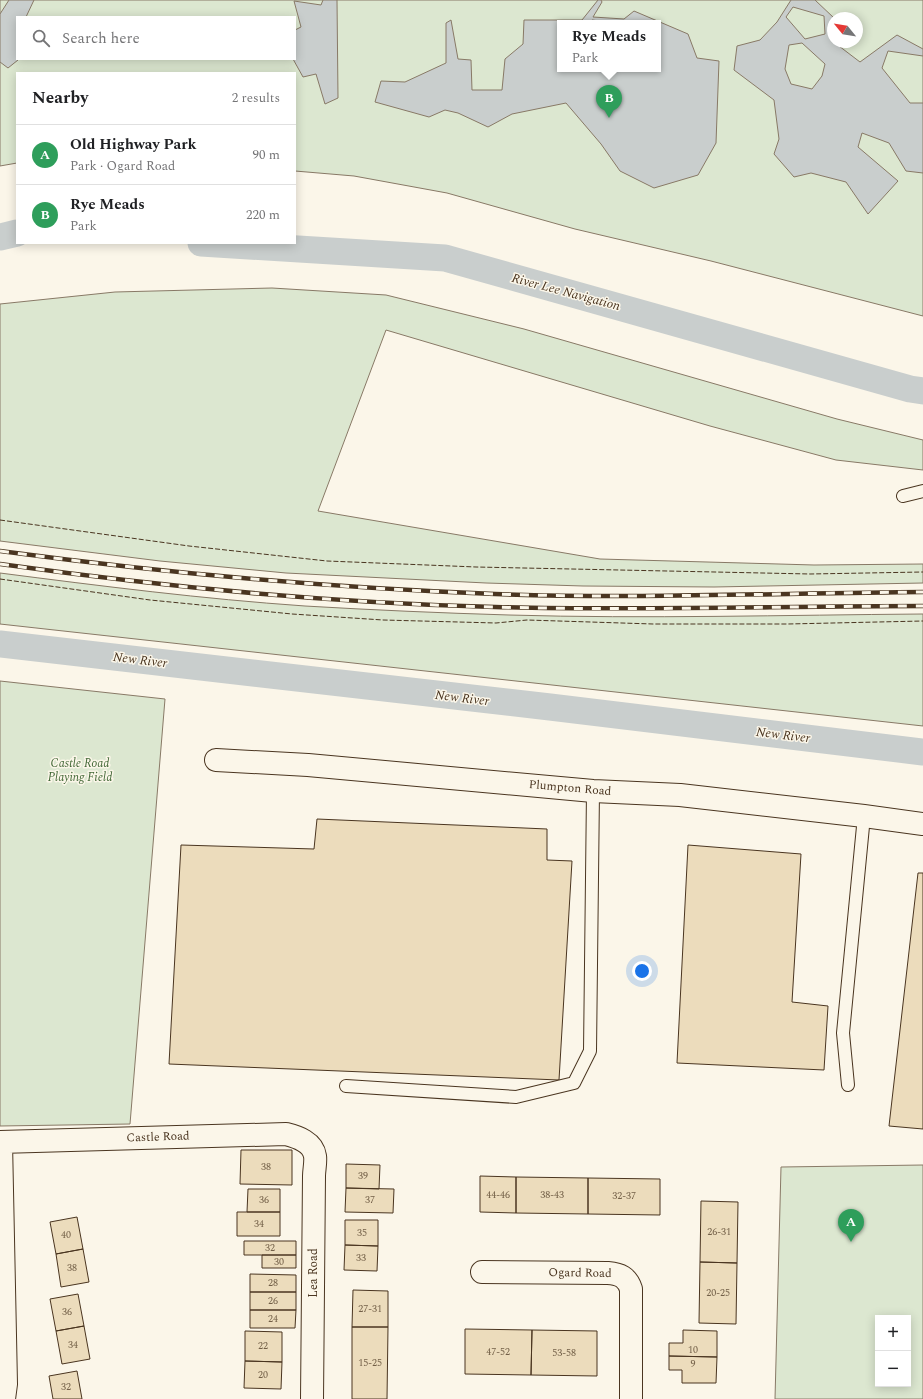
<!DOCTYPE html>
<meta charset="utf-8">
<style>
:root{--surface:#fff;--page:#f2f2f2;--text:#202124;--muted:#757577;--line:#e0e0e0;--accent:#b45309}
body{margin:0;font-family:Spectral,serif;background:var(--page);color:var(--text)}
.controls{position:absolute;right:12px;bottom:12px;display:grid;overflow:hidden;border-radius:0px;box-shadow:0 2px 10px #0003}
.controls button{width:36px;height:36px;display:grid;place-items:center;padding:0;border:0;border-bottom:1px solid var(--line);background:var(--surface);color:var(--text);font:20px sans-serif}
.compass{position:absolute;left:827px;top:12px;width:36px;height:36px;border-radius:50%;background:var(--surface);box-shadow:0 2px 10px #0003;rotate:300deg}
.you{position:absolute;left:642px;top:971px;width:14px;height:14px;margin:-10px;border:3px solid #fff;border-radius:50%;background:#1a73e8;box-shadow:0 0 0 6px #1a73e833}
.badge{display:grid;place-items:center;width:26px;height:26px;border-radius:50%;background:var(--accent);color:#fff;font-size:13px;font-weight:700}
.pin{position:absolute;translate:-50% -33px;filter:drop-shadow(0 1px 2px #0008)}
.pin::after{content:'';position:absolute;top:21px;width:14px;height:12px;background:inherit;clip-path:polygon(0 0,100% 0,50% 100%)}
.popup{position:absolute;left:557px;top:20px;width:104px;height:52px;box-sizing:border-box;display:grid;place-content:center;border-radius:0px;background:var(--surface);filter:drop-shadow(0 1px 3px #0005);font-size:13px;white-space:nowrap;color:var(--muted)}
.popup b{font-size:15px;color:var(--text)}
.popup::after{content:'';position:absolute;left:50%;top:100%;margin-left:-8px;border:8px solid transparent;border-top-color:var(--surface)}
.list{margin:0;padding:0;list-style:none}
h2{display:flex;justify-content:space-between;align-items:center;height:52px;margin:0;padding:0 16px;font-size:17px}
h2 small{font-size:13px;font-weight:400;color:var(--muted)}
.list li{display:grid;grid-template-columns:26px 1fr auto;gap:12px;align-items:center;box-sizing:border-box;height:60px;padding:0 16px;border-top:1px solid var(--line)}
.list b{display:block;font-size:15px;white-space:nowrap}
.list p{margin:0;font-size:13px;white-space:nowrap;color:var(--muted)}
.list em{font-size:13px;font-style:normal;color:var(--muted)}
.icon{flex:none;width:22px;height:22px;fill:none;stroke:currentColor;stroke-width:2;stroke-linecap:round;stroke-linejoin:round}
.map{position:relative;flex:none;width:923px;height:1399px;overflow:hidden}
.search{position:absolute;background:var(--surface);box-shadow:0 2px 10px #0003;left:16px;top:16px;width:280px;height:44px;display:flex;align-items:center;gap:10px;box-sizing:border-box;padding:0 14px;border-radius:0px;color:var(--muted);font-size:15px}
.panel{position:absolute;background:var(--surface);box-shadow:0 2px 10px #0003;left:16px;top:72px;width:280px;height:172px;border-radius:0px}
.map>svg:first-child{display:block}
.green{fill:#dce7d0;stroke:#887966;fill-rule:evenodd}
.water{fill:#c9cecd;stroke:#887966;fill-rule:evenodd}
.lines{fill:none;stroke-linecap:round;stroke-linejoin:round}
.canal{stroke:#c9cecd;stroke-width:27}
.building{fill:#ecdcbc;stroke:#4a3520}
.service-casing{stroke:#4a3520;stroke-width:14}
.minor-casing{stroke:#4a3520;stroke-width:24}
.service{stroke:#fbf6e9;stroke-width:12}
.minor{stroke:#fbf6e9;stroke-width:22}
.rail-casing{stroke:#4a3520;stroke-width:4.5}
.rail{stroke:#fbf6e9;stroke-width:3;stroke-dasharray:9;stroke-linecap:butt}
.fence{stroke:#4a3520;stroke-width:1;stroke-dasharray:5 2;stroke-linecap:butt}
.labels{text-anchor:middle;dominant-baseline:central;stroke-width:3;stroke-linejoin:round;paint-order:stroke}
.number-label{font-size:10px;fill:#725f47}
.park-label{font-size:12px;font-style:italic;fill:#436837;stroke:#fbf6e9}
.street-label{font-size:12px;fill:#4a3520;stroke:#fbf6e9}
.water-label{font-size:13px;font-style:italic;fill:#4a3520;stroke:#fbf6e9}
</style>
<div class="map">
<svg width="923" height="1399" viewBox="0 0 923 1399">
<rect width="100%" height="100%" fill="#fbf6e9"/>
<path class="green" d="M0,0H923V316L711,261L575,229L447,193L354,176L295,171V73H17V163L0,166ZM17,17H295V59H17ZM833,18H857V42H833ZM560,23H658V69H560Z
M272,288L386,295L524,329L837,419L923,440V470L836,460L710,426L386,330L318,511L600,559L814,565L923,564V583L714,587L583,586L486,583L286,573L160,561L0,541V304L115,292Z
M0,573C101,586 203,599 305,606C373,610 441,613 509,615C647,619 785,615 923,614V726L0,624Z
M0,681L165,699L130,1124L0,1126Z
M923,1165V1399H775L781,1167ZM878,1318H908V1384H878Z"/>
<path class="water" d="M9,0H34L26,17H17L18,60L8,68L0,62V14Z
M323,0H337L338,98L325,104L316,74L303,77L293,59H295V30L301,27L294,1L321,5Z
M598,0H601L602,2L593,17L624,19L634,11L688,34L697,58L719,61L716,143L698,175L654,188L620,171L601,144L566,103L512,114L488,127L458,113L445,110L429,117L375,102L381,81L405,82L446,63V23L451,20L458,59L471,60L472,90H502L505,59L523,44L524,20H582ZM592,20L614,23H658V69H560V23H590Z
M791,0H815L834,18H833V42H839V46L860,62L897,35L923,49V56L888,51L882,68L910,103H923V173L906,171L889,143L862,133L858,147L898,181L868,214L846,182L811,173L794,177L774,154L779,139L774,100L734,70L737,46L760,40L777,22ZM793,7L824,16L825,34L805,39L786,17ZM802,43L825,64L822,76L812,89L791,84L785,69L789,45Z"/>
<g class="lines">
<path class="canal" d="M0,237L17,233
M201,243L445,258L910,389L923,391
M0,644L550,707L923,752"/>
</g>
<path class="building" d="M317,819L547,829V860L572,861L559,1080L169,1064L181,845L314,849Z
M688,845L801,854L792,1002L828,1006L824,1070L677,1063Z
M918,873H923V1129L889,1126Z
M241,1150H292V1185L240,1184Z
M346,1164L380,1165L379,1189L346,1188Z
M480,1176L516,1177V1213L480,1212Z
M516,1177L588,1178V1214L516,1213Z
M588,1178L660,1179V1215L588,1214Z
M346,1188L394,1189L393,1213L345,1212Z
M248,1189H280V1212H247Z
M701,1201L738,1202L737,1263L700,1262Z
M237,1212H280V1236H237Z
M77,1217L83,1249L56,1254L50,1222Z
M345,1220H378V1246L345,1245Z
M244,1241H296V1255H244Z
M345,1245L378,1246L377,1271L344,1270Z
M83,1249L89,1282L61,1287L56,1254Z
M262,1255H296V1268H262Z
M700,1262L737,1263L736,1324L699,1323Z
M250,1274L296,1275V1292H250Z
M353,1290L388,1291V1327H352Z
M250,1292H296V1310H250Z
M78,1294L84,1326L56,1331L50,1299Z
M250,1310H296L295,1328H250Z
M84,1326L90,1359L62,1364L56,1331Z
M352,1327H388L387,1399H352Z
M465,1329L532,1330L531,1375L465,1374Z
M532,1330L597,1331V1376L531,1375Z
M683,1330L717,1331V1357L669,1356V1343H683Z
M245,1331L282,1332V1362L245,1361Z
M669,1356L717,1357L716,1383H682V1370H669Z
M245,1361L282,1362L281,1389L244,1388Z
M77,1371L82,1399H53L49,1376Z"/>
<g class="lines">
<g class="service-casing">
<path id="service" d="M903,496L923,491
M848,1085L843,1033L864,816
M346,1086L516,1097L574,1083L590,1051L593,791"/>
</g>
<g class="minor-casing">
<path id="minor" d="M216,760L308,765L593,791L680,795L864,816L923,824
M0,1142L286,1134C298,1137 313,1142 315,1156C316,1162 314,1170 314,1176L312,1399
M1,1142L6,1384L4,1399
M482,1272L608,1273C620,1274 627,1277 631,1289V1399"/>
</g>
<use href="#service" class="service"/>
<use href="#minor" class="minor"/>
<g class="rail-casing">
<path id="rail" d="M0,551C164,573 330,588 495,594C638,599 780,593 923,592
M0,564C164,587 330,603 495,607C638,611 780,606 923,606"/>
</g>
<use href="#rail" class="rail"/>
<path class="fence" d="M0,520L189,546L327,561L476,567L810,574L923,572
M0,579L150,600L292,614L383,620L496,623L527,620L653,624H788L923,621"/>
</g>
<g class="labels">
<g class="number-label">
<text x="266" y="1167">38</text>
<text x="363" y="1176">39</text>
<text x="498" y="1195">44-46</text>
<text x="552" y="1195">38-43</text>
<text x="624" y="1196">32-37</text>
<text x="264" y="1200">36</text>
<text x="370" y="1200">37</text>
<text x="259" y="1224">34</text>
<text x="719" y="1232">26-31</text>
<text x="362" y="1233">35</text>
<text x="66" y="1235">40</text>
<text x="270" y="1248">32</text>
<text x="361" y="1258">33</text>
<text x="279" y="1262">30</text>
<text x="72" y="1268">38</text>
<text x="273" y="1283">28</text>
<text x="718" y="1293">20-25</text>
<text x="273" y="1301">26</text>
<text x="370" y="1309">27-31</text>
<text x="67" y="1312">36</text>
<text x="273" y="1319">24</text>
<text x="73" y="1345">34</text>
<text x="263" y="1346">22</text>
<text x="693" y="1350">10</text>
<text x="498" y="1352">47-52</text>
<text x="564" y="1353">53-58</text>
<text x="370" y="1363">15-25</text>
<text x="693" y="1364">9</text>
<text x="263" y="1375">20</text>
<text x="66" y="1387">32</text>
</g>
<g class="park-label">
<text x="80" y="763">Castle Road<tspan x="80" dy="14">Playing Field</tspan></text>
</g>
<g class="street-label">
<text transform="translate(570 788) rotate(5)">Plumpton Road</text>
<text transform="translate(158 1137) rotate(-2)">Castle Road</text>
<text transform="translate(313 1273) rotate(-90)">Lea Road</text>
<text transform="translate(580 1273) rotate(1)">Ogard Road</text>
</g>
<g class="water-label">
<text transform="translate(566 292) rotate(15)">River Lee Navigation</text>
<text transform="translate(140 660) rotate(7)">New River</text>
<text transform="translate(462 698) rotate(7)">New River</text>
<text transform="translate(783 735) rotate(7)">New River</text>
</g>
</g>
</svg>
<div class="controls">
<button>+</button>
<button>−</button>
</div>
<svg class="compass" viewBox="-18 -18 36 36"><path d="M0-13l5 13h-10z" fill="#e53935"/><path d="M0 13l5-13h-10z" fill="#757577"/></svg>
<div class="you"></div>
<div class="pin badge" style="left:851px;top:1242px;background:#2e9e5b">A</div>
<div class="pin badge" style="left:609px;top:118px;background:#2e9e5b">B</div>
<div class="popup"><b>Rye Meads</b>Park</div>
<div class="search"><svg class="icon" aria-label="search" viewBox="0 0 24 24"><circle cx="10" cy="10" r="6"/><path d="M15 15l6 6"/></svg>Search here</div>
<section class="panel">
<h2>Nearby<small>2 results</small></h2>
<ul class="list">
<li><span class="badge" style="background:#2e9e5b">A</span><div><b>Old Highway Park</b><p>Park · Ogard Road</p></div><em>90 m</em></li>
<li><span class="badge" style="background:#2e9e5b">B</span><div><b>Rye Meads</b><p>Park</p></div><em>220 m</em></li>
</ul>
</section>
</div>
